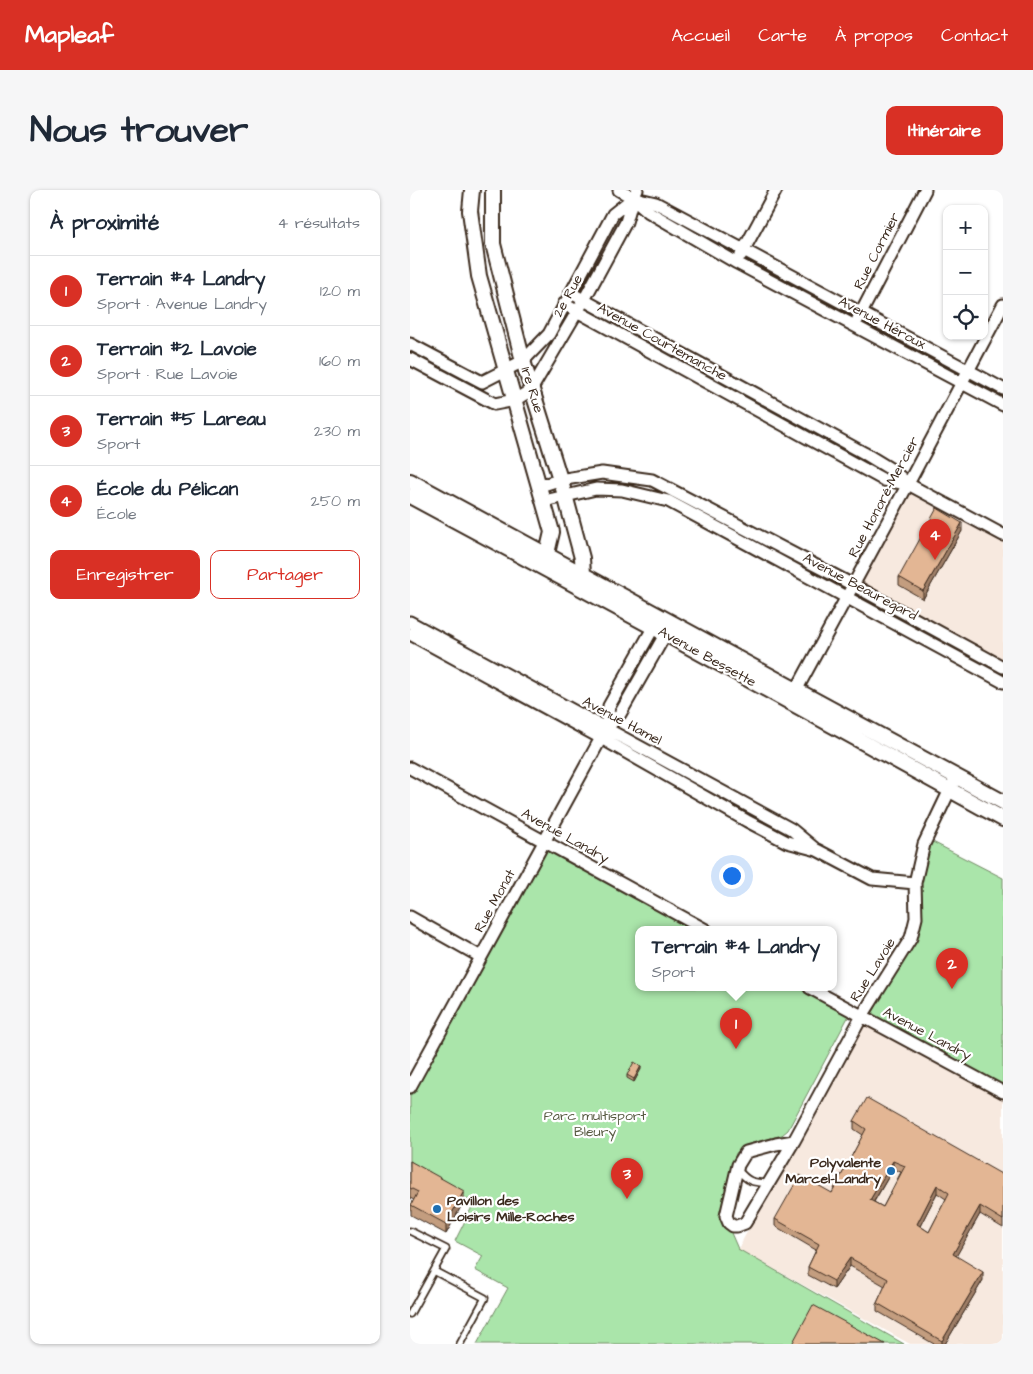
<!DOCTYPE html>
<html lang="fr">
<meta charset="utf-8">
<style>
:root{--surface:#fff;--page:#f6f6f7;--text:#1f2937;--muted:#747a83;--line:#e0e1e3;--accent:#d93025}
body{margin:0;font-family:"Architects Daughter",sans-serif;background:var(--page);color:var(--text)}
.controls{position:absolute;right:15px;top:15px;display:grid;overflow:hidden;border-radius:10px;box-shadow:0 1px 4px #0004}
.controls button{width:45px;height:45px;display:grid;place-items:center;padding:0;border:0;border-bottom:1px solid var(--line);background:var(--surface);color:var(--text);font:25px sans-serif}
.you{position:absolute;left:321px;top:685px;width:18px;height:18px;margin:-12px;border:4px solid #fff;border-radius:50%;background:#1a73e8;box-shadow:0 0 0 8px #1a73e833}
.badge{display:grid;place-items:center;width:32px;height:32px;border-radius:50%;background:var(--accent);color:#fff;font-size:16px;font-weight:700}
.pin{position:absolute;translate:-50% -41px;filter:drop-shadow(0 1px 2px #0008)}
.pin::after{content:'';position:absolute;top:26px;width:18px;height:15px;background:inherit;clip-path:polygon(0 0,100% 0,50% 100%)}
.popup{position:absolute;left:225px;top:736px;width:202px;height:65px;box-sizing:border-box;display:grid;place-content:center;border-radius:10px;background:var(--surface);filter:drop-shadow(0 1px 4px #0005);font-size:16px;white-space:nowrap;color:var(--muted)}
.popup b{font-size:19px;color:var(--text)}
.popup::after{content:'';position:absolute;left:50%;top:100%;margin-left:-10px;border:10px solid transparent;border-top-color:var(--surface)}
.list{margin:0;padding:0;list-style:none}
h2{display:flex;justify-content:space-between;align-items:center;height:65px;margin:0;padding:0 20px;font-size:21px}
h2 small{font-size:16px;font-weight:400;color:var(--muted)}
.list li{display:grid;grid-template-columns:32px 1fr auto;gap:15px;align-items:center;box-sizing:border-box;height:70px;padding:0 20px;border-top:1px solid var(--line)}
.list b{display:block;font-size:19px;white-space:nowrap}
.list p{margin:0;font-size:16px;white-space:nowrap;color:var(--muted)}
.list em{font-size:16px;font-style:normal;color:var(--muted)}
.actions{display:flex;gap:10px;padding:15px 20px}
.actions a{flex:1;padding:11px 0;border:1px solid var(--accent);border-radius:10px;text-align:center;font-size:18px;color:var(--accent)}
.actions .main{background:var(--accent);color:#fff}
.icon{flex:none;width:28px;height:28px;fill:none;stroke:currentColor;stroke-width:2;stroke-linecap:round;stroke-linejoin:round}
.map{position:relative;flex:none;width:593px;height:1154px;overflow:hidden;border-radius:10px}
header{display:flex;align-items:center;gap:30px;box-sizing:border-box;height:70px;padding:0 25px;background:var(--accent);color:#fff}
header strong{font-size:24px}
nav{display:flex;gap:28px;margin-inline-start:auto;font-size:18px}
.intro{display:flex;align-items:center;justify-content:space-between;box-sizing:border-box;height:120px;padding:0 30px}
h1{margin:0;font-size:35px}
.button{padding:12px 22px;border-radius:10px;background:var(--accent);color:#fff;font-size:18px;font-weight:700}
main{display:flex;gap:30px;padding:0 30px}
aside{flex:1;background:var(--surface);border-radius:10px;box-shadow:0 1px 4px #0004}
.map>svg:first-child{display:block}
.built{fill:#f7e9df}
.green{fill:#aae5aa;stroke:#728864}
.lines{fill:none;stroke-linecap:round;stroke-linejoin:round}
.service-casing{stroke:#3b2a1e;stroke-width:9}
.minor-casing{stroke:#3b2a1e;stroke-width:15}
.tertiary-casing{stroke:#3b2a1e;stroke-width:18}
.service{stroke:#fff;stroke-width:5.5}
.minor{stroke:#fff;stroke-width:11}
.tertiary{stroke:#fff;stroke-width:14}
.wall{fill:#c39d7f;stroke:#3b2a1e;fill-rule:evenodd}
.shaded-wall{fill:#9f7f68;stroke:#3b2a1e}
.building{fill:#e3b694;stroke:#3b2a1e;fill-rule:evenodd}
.poi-dot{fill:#1f6fb2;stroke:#fff;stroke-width:2}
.labels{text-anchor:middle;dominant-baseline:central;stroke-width:4.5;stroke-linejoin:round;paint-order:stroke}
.street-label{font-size:14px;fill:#3b2a1e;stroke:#fff}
.park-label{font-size:14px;fill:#575941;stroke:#fff}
.poi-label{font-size:14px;font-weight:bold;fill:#3b2a1e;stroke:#fff;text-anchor:end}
</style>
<header>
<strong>Mapleaf</strong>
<nav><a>Accueil</a><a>Carte</a><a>À propos</a><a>Contact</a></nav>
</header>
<div class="intro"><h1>Nous trouver</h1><a class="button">Itinéraire</a></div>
<main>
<aside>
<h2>À proximité<small>4 résultats</small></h2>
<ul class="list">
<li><span class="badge">1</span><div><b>Terrain #4 Landry</b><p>Sport · Avenue Landry</p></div><em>120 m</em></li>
<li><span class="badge">2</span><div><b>Terrain #2 Lavoie</b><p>Sport · Rue Lavoie</p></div><em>160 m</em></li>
<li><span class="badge">3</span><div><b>Terrain #5 Lareau</b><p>Sport</p></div><em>230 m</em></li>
<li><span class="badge">4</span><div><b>École du Pélican</b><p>École</p></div><em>250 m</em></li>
</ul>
<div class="actions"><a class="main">Enregistrer</a><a>Partager</a></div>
</aside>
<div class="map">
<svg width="593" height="1154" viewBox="0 0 593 1154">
<rect width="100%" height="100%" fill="#fff"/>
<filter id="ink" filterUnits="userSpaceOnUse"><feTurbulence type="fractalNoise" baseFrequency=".02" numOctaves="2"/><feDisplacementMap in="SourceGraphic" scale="10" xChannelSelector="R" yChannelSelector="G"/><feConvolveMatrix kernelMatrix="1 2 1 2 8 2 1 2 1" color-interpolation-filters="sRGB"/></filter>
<g filter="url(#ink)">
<path class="built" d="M498,294L593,345V479L443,395Z
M452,826L593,902V1154H500L328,1059Z"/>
<path class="green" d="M513,647L593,688V900L461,826L500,751Z
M136,651L302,740H228V798H409L444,816L378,940L372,945L336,955L326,963L311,1020L328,1059L494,1154H67L98,1098L65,1080L73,1066L45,1051L64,1013L0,976V901Z"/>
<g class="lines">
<g class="service-casing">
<path id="service" d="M327,979C338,992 342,993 359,993
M0,1041L36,1059L0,1124
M24,1081L75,1108L50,1154"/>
</g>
<g class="minor-casing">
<path id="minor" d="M209,0L223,8L239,22L327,73L593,215
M225,8L246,13L593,199
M331,65L366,0
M161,103L454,263L482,280L498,294L593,345
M154,114L474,290L498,294
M448,129L515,0
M0,154L72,192L113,171L139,144L203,24L223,8
M0,169L85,214L105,210L121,200L174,110L216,32L223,8L227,0
M130,296L149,290L192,283L242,290L443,395L593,477
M134,311L186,299L212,300L258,311L593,492
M0,432L381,639L404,658
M0,444L191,548L337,631L377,652L407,660L462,689L505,693
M382,508L498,294L593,115
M196,539L199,516L247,431
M0,578L296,740
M0,727L71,767
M400,798L593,902
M0,897L191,548L196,539L210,524L260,436
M384,951L366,954L336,962L328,975L316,1026L319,1033L323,1036H327L335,1033L384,951L452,826L501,748L506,728L505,693L514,654L546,587"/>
</g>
<g class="tertiary-casing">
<path id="tertiary" d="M62,0L60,21L69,86L142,342L135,372
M83,0V54L113,171L155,305L172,368L173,384L172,390
M0,291L593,612
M0,306L243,437L593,629"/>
</g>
<use href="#service" class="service"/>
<use href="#minor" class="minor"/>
<use href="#tertiary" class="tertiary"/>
</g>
<path class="wall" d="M552,341L513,409L489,395V387Z
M231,879L224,892L217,888V885Z
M444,931L593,985V1038L570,1024L546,1066L573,1090L535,1154H524L467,1121V1113L475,1096L440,1076L424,1099L398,1085V1077L406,1060L365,1036V1029L422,1003L453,945L444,939ZM483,979L491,982L473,1017L464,1012ZM527,1003L536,1009L519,1042L510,1036Z
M0,971L54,1011L36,1044L1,1025V1015L4,1010L0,1008Z"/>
<path class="shaded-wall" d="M552,333V341L513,409V401Z
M231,876V879L224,892V889Z
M483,971V979L460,1018V1010Z
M527,995V1003L507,1042V1034Z
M54,1001V1011L36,1044V1034Z
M570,1016V1024L543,1072V1064Z
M440,1068V1076L424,1099V1091Z
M573,1082V1090L535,1154H532V1151Z"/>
<path class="building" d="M527,318L552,333L513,401L489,387Z
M224,872L231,876L224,889L217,885Z
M457,908L593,985V1030L570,1016L543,1064L573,1082L532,1151L467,1113L478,1089L440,1068L424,1091L398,1077L409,1054L365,1029L390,985L422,1003L456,939L444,931ZM483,971L495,976L473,1017L460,1010ZM527,995L539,1003L519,1042L507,1034Z
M0,971L54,1001L36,1034L1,1015L8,1002L0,998Z
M403,1115L475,1154H382Z"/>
</g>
<g class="poi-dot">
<circle cx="481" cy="981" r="5"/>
<circle cx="27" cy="1019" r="5"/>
</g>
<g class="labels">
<g class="street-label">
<text transform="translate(467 61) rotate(-63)">Rue Cormier</text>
<text transform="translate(158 106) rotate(-61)">2e Rue</text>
<text transform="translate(472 133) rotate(28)">Avenue Héroux</text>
<text transform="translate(252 152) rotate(29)">Avenue Courtemanche</text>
<text transform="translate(122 200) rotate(73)">1re Rue</text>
<text transform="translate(474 307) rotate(-62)">Rue Honoré-Mercier</text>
<text transform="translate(450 397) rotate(28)">Avenue Beauregard</text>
<text transform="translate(297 467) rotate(29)">Avenue Bessette</text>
<text transform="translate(212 531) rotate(28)">Avenue Hamel</text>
<text transform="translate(155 646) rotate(29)">Avenue Landry</text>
<text transform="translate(85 711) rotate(-61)">Rue Monat</text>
<text transform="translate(463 780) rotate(-58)">Rue Lavoie</text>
<text transform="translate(517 844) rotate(28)">Avenue Landry</text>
</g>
<g class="park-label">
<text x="185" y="926">Parc multisport<tspan x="185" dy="16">Bleury</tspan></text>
</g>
<g class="poi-label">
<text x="471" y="973">Polyvalente<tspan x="471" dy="16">Marcel-Landry</tspan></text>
<text x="37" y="1011" text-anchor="start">Pavillon des<tspan x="37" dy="16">Loisirs Mille-Roches</tspan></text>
</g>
</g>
</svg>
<div class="controls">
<button>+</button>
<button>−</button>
<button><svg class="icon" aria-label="locate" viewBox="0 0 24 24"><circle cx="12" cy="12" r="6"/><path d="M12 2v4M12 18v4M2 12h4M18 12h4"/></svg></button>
</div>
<div class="you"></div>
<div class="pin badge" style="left:326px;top:859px">1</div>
<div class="popup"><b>Terrain #4 Landry</b>Sport</div>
<div class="pin badge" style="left:542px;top:799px">2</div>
<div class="pin badge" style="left:217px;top:1009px">3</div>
<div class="pin badge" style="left:525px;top:370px">4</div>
</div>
</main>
